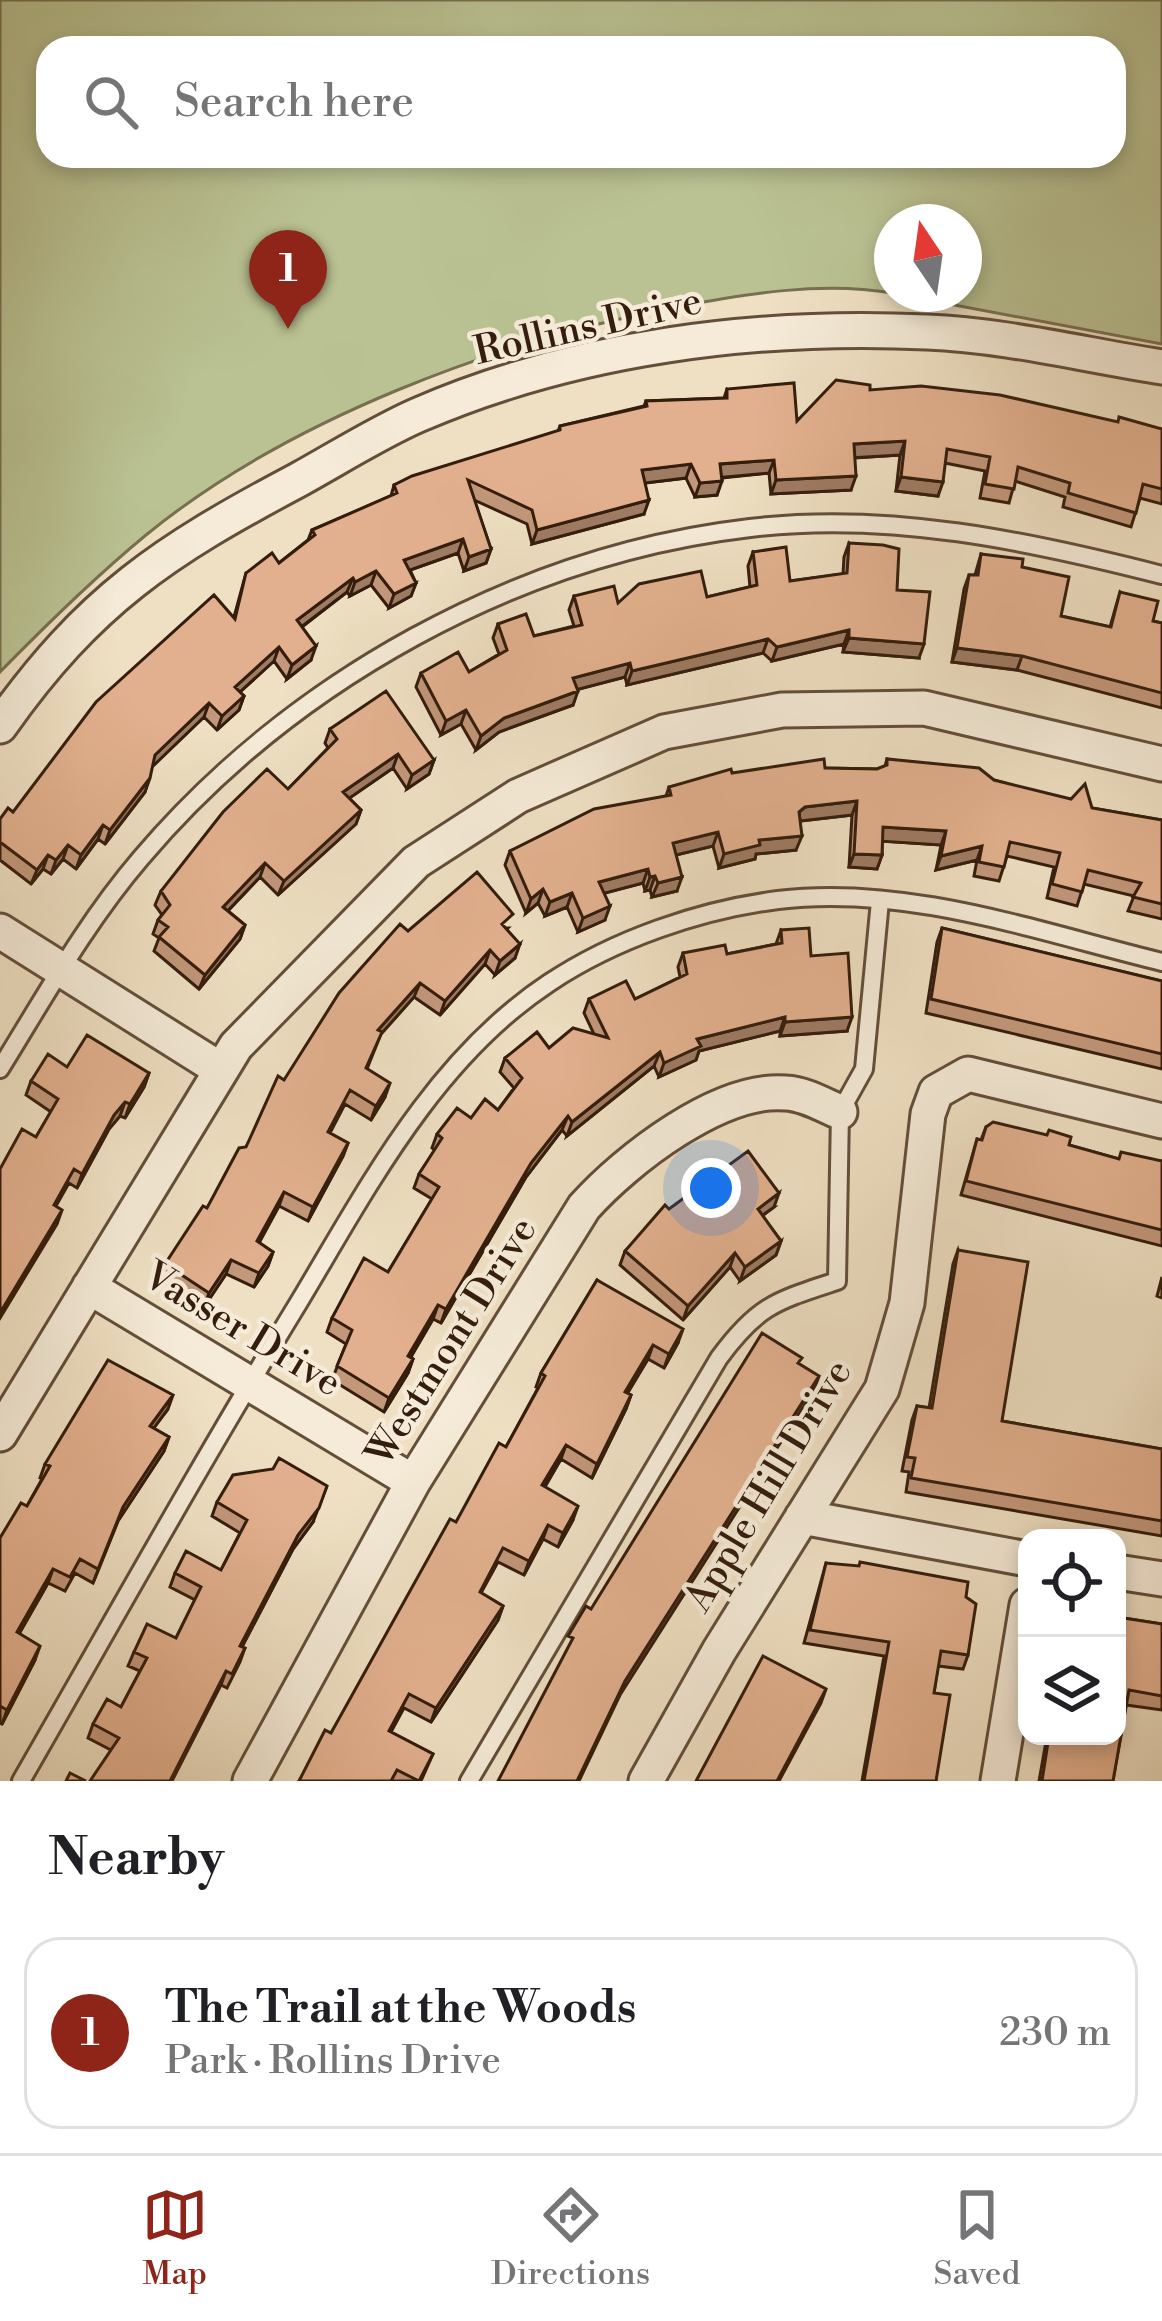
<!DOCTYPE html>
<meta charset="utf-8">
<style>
:root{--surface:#fff;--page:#f6f6f6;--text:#202124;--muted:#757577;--line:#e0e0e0;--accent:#8f2418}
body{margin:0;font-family:"Libre Bodoni",serif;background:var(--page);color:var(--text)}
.controls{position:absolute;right:36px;bottom:36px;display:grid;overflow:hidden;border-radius:24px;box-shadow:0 6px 18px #0003}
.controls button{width:108px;height:108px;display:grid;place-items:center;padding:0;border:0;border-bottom:3px solid var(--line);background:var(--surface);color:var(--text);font:60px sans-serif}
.compass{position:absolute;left:874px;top:204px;width:108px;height:108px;border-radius:50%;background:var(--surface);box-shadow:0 6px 18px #0003;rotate:347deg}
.you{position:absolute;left:711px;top:1188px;width:42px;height:42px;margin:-30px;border:9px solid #fff;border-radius:50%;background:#1a73e8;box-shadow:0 0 0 18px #1a73e833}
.badge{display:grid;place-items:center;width:78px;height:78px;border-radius:50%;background:var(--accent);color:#fff;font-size:39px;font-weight:700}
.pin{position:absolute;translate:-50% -99px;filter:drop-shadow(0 3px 6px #0008)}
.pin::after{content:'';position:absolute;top:63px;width:42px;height:36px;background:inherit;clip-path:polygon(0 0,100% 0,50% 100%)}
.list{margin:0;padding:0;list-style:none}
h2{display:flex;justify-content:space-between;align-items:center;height:156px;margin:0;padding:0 48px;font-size:51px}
h2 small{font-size:39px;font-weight:400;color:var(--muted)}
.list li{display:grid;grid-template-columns:78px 1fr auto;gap:36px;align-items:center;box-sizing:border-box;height:192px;margin:0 24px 24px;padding:0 24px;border:3px solid var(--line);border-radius:36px}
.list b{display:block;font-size:45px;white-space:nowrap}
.list p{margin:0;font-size:39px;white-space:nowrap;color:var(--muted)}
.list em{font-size:39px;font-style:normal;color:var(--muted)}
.icon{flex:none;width:66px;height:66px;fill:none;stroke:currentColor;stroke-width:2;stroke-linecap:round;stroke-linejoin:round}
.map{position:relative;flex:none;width:1162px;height:1781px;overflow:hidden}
.search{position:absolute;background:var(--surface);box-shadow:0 6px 18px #0003;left:36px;right:36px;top:36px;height:132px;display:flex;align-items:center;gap:30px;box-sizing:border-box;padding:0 42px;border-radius:36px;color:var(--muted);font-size:45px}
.sheet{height:372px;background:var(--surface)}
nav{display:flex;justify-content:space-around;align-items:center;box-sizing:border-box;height:168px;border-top:3px solid var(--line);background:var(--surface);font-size:33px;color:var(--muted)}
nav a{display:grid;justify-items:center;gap:6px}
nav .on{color:var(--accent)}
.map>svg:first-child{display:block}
.green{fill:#bac293;stroke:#777050;stroke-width:3;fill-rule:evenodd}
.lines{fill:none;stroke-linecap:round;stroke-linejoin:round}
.lane-casing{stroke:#634e3a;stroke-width:22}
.street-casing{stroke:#634e3a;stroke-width:39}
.lane{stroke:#f5ebd8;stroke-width:16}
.street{stroke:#f5ebd8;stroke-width:33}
.wall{fill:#c2977a;stroke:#341d0d;stroke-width:3}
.shaded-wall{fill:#9e7b63;stroke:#341d0d;stroke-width:3}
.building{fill:#e2b08e;stroke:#341d0d;stroke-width:3}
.labels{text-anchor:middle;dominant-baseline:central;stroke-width:9;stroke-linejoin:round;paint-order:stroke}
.street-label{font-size:39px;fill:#341d0d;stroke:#f5ebd8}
</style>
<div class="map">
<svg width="1162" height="1781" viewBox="0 0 1162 1781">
<rect width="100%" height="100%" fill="#efe0c3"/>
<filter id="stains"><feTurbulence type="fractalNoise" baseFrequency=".00167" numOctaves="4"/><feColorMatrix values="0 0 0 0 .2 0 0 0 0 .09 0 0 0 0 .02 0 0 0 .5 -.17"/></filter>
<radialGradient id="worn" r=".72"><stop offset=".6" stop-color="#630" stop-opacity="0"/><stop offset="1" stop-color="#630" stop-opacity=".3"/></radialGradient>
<path class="green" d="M0,0H1162V344L896,294H964V222H892V293C822,281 745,294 676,307C497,341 288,419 146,535C95,577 47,624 0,672ZM48,48H1114V156H48Z"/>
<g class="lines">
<g class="lane-casing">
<path id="lane" d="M0,1069C44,998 86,922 141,858C291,681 518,555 750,528C888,511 1029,541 1162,575
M21,1781C113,1621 203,1459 299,1302C368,1187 434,1059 549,983C615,939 700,910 778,900C906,884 1039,932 1162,962
M469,1781L719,1358C758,1305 776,1301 837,1281L840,1112L864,1069L880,901"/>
</g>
<g class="street-casing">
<path id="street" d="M0,726C89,600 164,551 298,480C338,458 377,433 418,415C575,347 757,324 927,332C1005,335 1085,355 1162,367
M0,931L218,1068
M89,1287L413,1482
M0,1434L236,1046L416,862L518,796L664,732L782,710L924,708L1162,764
M802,1517L1027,1559
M1117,1572L1162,1579
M250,1781L413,1482L584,1207C626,1160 720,1087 786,1093C805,1094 823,1105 840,1112
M646,1781L719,1651L882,1389L907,1303L928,1114L936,1092L968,1074L1162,1121
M998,1781L1027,1605"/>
</g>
<use href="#lane" class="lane"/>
<use href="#street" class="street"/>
</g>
<path class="wall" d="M727,389L797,421L870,390L1162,429V504L1140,498L1131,527L1063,507L1065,497L1015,481L1009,503L980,498L985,471L945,463L938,496L896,491L900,455L854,458L851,490L771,494L769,473L722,478L717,495L695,497L686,478L645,483L644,514L532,544L527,524L474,500L491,549L486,563L464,571L458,553L410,570L416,583L411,596L389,608L371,585L350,596L347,592L302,627L311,660L287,679L274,661L240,692L244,696L239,710L217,730L204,717L152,766L145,792L105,844L98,839L76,869L63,859L51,874L43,869L31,884L0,860V819L13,812L234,617L246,573L279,563L308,540L312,530L391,496L394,485L558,431L560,426L644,406L646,401L724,398Z
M849,543L897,590L919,658L843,652L844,644L772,661L763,653L627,685L625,677L578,689L573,705L499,732L476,750L461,724L441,735L416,687L421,673L469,672L499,654L493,638L498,624L534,636L574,626L569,610L574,596L618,603L707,597L750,587L748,566L753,552L790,581L843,574L844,557Z
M981,554L1022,567L1061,616L1110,627L1120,592L1153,621L1162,623V708L1017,670L952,662L964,589L969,575H975Z
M330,729L434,760L429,774L407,789L393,768L349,798L361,810L356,824L278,895L260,877L228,911L245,925L240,939L199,989L154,951L159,938L153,934L158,920L162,915L155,905L161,891L288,789L328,748L325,743Z
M887,759L994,780L1092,808L1162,820V919L1128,911L1134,896L1084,884L1077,906L1047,898L1054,867L1007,856L999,881L974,876L977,860L936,870L941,845L882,841V855L877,869L849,867L852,815L800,821L796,850L756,854L755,859L719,868L713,846L676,855L677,891L652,897L650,890L645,891L643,883L604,893L605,920L578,932L567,907L545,916L538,903L526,913L505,865L510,851L666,796L669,787L732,773L825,768L877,769L885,766Z
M508,928L507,929L515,958L495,975L485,964L440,1015L414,997L381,1034L367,1069L385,1097L371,1120L345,1104L330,1133L348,1143L343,1156L308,1221L279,1206L259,1243L273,1252L268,1266L254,1287L226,1274L204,1307L160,1278L165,1264L207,1208L246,1147L284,1080L408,931Z
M942,928L1162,981V1069L926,1013L937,942Z
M781,930L811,956L847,1031L780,1036V1031L699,1051L696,1060L659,1077L654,1066L567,1136L562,1130L526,1177L441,1323L433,1319L411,1357L413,1359L408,1373L384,1412L332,1380L346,1344L327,1332L332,1318L388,1272L432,1199L414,1188L419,1174L435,1150L432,1148L437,1134L471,1118L498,1110L514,1088L500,1072L505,1058L549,1048L594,1034L584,1013L589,999H635L680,977L678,967L683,953L727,954L776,944Z
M67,1067L149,1073L144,1087L125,1118L120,1116L109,1129L77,1188L69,1183L56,1206L57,1224L36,1137L51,1112L26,1095L31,1081Z
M986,1127L1069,1145L1119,1159L1162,1161V1246L961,1195L977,1139L981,1140Z
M774,1207L762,1216L781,1241L776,1255L740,1281L730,1267L683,1320L620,1265L625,1251L669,1209Z
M958,1250L1002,1421L1162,1449V1536L906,1492L909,1472L902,1471L912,1420L917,1406L929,1408L953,1264Z
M1162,1277V1298L1157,1296Z
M597,1280L678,1343L664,1368L648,1359L627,1393L631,1395L626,1409L592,1478L561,1459L545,1487L573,1520L558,1547L543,1539L524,1575L498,1562L481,1593L503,1606L498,1620L431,1722L404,1708L391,1732L433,1754L421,1781H299L331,1733L456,1522L506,1447L538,1388L536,1387L541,1373Z
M168,1409L153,1428L169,1437L164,1451L118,1521L93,1583L75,1573L65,1591L48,1583L19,1634L35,1660L2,1724L0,1723V1538L27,1506L42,1479L40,1478L45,1464Z
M217,1502L313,1522L293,1549L242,1647L245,1648L240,1662L227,1688L221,1685L111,1750L88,1738L93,1724L121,1707L140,1671L128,1666L134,1652L176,1638L195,1600L170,1587L175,1573L221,1570L240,1533L212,1516Z
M826,1563L966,1597L968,1655L963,1669L938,1666L934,1693L936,1781H862L884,1656L804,1643Z
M1117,1617L1162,1624V1710L1126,1705L1113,1781H1039L1047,1736H1117Z"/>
<path class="shaded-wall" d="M905,441L900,455L849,458L854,444Z
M774,460L769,473L715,478L720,464Z
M691,464L686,478L637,484L642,470Z
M856,476L851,490L771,494L776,480Z
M901,477L943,482L938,496L896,491Z
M722,481L717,495L695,497L700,483Z
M649,500L644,514L532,544L537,530Z
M463,539L458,553L399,574L404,560Z
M491,549L486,563L464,571L469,557Z
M376,571L371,585L350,596L355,582Z
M353,578L347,592L292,634L297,620Z
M416,583L411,596L389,608L394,594Z
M849,630L844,644L772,661L777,647Z
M849,638L924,644L919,658L843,652Z
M768,639L763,653L627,685L632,671Z
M316,646L311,660L287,679L292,665Z
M279,647L274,661L230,701L235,687Z
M957,648L1022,656L1017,670L952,662Z
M630,663L625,677L568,692L573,678Z
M578,691L573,705L499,732L476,750L481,736L504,718Z
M244,696L239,710L217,730L222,716Z
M209,703L204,717L150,769L155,755Z
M466,710L461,724L441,735L446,721Z
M398,754L393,768L338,806L343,792Z
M434,760L429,774L407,789L412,775Z
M150,778L145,792L105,844L110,830Z
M857,801L852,815L800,821L799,812L805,807Z
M361,810L356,824L278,895L284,881Z
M103,825L98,839L76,869L81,855Z
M883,827L946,831L941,845L878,841Z
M718,832L713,846L668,857L673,843Z
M802,836L796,850L756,854L755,859L719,868L724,854L759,840Z
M68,845L63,859L51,874L56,860Z
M982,846L977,860L936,870L941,856Z
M854,854L882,855L877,869L849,867Z
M48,855L43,869L31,884L37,870Z
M265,863L260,877L218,921L223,907Z
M648,869L643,883L594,896L599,882Z
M655,876L650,890L645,891L650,877Z
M682,877L677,891L652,897L658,883Z
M543,889L538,903L526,913L531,899Z
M572,893L567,907L545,916L550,902Z
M610,906L605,920L578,932L583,918Z
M245,925L240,939L199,989L205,975Z
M520,944L515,958L495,975L500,961Z
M490,950L485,964L440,1015L445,1001Z
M420,983L414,997L381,1034L378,1030Z
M785,1017L780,1031L699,1051L696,1060L659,1077L664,1063L697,1039Z
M852,1017L847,1031L780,1036L785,1022Z
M660,1052L654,1066L567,1136L572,1122Z
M149,1073L144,1087L125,1118L130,1104Z
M390,1083L385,1097L371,1120L376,1106Z
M125,1102L120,1116L109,1129L77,1188L82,1174L114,1115Z
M568,1116L562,1130L526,1177L441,1323L446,1309L531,1163Z
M348,1143L343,1156L308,1221L313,1207Z
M284,1192L279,1206L252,1255L257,1241Z
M779,1193L774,1207L752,1223L758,1209Z
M62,1210L57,1224L0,1318V1313Z
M781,1241L776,1255L740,1281L745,1267Z
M273,1252L268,1266L254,1287L259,1273Z
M735,1253L730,1267L683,1320L688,1306Z
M231,1260L226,1274L204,1307L209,1293Z
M438,1305L433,1319L403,1370L408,1356Z
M683,1329L678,1343L664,1368L669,1354Z
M653,1345L648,1359L620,1406L625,1392Z
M413,1359L408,1373L384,1412L389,1398Z
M819,1376L814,1390L620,1695L579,1781H577L625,1681Z
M173,1395L168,1409L145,1440L150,1426Z
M631,1395L626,1409L592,1478L597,1464Z
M169,1437L164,1451L118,1521L93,1583L123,1507Z
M566,1445L561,1459L537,1499L542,1485Z
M327,1486L313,1522L293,1549L235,1660L240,1646L298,1535Z
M578,1506L573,1520L558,1547L563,1533Z
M548,1525L543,1539L524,1575L529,1561Z
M53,1569L48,1583L12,1646L17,1632Z
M503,1606L498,1620L431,1722L436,1708Z
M40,1646L35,1660L2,1724L7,1710Z
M226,1671L221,1685L172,1781H170Z
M826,1689L821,1703L779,1781H777Z"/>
<path class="building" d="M836,380L870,385V390L921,386L1000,395L1118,422L1119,417L1162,429V489L1143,484L1136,513L1068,493L1070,483L1018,467L1014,489L985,484L990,457L947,449L943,482L901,477L905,441L854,444L856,476L776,480L774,460L720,464L722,481L700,483L691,464L642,470L649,500L537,530L532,510L468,480L491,549L469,557L463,539L404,560L416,583L394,594L376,571L355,582L353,578L297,620L316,646L292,665L279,647L235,687L244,696L222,716L209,703L155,755L150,778L110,830L103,825L81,855L68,845L56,860L48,855L37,870L0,842V819L8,808L13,812L96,702L214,595L235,619L246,573L272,553L279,563L315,535L312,530L397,493L394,485L412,476L560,430V426L647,406L646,401L727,398V389L794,383L797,421Z
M849,543L883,545L899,549L897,590L930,592L924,644L849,638V630L777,647L768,639L632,671L630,663L573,678L578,691L504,718L481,736L466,710L446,721L421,673L458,652L469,672L507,650L498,624L526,614L534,636L582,625L574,596L614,586L618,603L639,584L701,571L707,597L757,585L753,552L786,547L790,581L847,573Z
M981,554L1023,559L1022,567L1069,577L1061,616L1111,627L1120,592L1158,601L1153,621L1162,623V693L1022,656L957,648L969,575H978Z
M386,691L434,760L412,775L398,754L343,792L361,810L284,881L265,863L223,907L245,925L205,975L159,937L168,927L158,920L170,905L161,891L223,812L267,769L288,789L337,739L330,729Z
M824,759L825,768L877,769L887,765V759L979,768L994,780L1071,799L1085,784L1092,808L1162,820V904L1133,897L1141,883L1088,870L1082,892L1052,884L1060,853L1010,842L1004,867L979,862L982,846L941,856L946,831L883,827L882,855L854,854L857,801L805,807L799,812L802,836L759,840L760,845L724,854L718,832L673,843L682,877L658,883L655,876L650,877L648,869L599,882L610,906L583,918L572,893L550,902L543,889L531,899L510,851L594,809L671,795L669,787L731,769L732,773Z
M477,872L513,914L502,924L520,944L500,961L490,950L445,1001L420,983L378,1030L382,1032L366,1068L390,1083L376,1106L350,1090L328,1132L348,1143L313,1207L284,1192L257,1241L273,1252L259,1273L231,1260L209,1293L165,1264L203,1206L207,1208L239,1148L246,1147L278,1076L284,1080L339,993L400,924L408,931Z
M809,928L811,956L848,953L852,1017L785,1022V1017L697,1039L701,1046L664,1063L660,1052L572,1122L568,1116L531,1163L446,1309L438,1305L408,1356L413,1359L389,1398L337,1366L352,1330L332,1318L364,1258L388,1272L439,1187L419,1174L442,1138L437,1134L457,1108L471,1118L485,1099L498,1110L522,1078L505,1058L537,1032L549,1048L573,1028L608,1038L589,999L626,981L635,999L687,974L683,953L725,945L727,954L782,943L781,930Z
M942,928L1162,981V1054L931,999Z
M87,1035L149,1073L130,1104L125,1102L114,1115L82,1174L74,1169L54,1205L62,1210L0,1313V1169L22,1129L36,1137L58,1099L31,1081L48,1054L67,1067Z
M993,1122L1047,1135L1049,1130L1071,1137L1069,1145L1119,1159L1121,1152L1162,1161V1230L966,1181L977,1139L982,1140L986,1127Z
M748,1151L779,1193L758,1209L781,1241L745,1267L735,1253L688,1306L625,1251L665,1205L669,1209Z
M958,1250L1028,1262L1002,1421L1162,1449V1521L911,1478L915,1458L907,1457L917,1406L932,1408Z
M597,1280L683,1329L669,1354L653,1345L625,1392L631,1395L597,1464L566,1445L542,1485L578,1506L563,1533L548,1525L529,1561L503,1548L480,1592L503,1606L436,1708L409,1694L389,1731L433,1754L419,1781L397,1770L391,1781H299L325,1730L331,1733L450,1519L456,1522L499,1443L506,1447L545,1376L541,1373Z
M762,1333L802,1358L798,1363L819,1376L625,1681L577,1781H498L573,1638L568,1636L586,1606L591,1609Z
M108,1360L173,1395L150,1426L169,1437L123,1507L98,1569L80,1559L70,1577L53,1569L17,1632L40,1646L7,1710L0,1706V1538L21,1503L27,1506L50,1466L45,1464Z
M279,1458L327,1486L319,1508L298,1535L240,1646L245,1648L232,1674L226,1671L170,1781H90L119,1738L93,1724L107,1699L121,1707L147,1658L134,1652L147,1624L176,1638L201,1587L175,1573L186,1551L221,1570L247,1520L217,1502L233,1475L273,1469Z
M860,1562L968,1582L966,1597L976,1604L968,1655L941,1651L934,1693L950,1695L936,1781H864L889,1642L810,1630L826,1563L859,1566Z
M1117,1617L1162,1624V1696L1129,1690L1113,1781H1042L1049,1736H1117Z
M763,1656L826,1689L777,1781H696Z
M70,1773L86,1781H66Z"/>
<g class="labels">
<g class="street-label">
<text transform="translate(588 327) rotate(-13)">Rollins Drive</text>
<text transform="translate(242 1330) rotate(31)">Vasser Drive</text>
<text transform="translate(452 1342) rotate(-58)">Westmont Drive</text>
<text transform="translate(769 1486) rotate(-59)">Apple Hill Drive</text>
</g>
</g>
<rect width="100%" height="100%" filter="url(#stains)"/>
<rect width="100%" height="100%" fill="url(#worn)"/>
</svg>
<div class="controls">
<button><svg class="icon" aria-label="locate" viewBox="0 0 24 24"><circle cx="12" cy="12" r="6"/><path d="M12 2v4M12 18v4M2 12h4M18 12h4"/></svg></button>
<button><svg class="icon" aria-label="layers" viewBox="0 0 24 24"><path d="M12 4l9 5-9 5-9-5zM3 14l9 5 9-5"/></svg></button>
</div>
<svg class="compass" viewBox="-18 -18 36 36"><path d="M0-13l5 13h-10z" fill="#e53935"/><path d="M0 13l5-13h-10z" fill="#757577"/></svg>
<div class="you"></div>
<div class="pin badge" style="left:288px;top:329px">1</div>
<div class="search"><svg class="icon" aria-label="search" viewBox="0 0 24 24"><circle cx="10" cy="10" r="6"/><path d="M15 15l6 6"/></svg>Search here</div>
</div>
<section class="sheet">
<h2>Nearby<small></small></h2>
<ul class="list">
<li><span class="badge">1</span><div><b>The Trail at the Woods</b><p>Park · Rollins Drive</p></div><em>230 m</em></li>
</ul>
</section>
<nav>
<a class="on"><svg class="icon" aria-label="map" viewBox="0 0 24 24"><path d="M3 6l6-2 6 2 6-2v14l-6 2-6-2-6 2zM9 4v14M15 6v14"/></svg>Map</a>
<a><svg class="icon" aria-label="directions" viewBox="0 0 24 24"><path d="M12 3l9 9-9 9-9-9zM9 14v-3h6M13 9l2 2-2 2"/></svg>Directions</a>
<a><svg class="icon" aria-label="saved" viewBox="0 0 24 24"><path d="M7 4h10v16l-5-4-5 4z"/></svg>Saved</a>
</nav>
